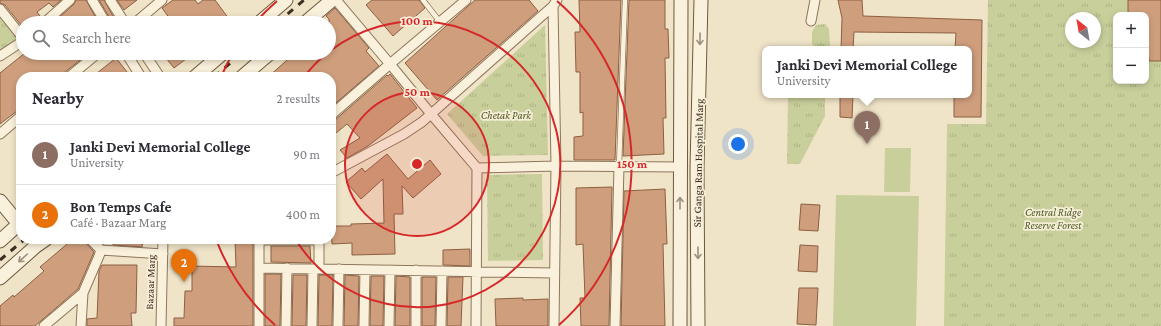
<!DOCTYPE html>
<meta charset="utf-8">
<style>
:root{--surface:#fff;--page:#f7f7f7;--text:#2b2b33;--muted:#7c7c81;--line:#e1e1e2;--accent:#9e2a2b}
body{margin:0;font-family:"Crimson Pro",serif;background:var(--page);color:var(--text)}
.controls{position:absolute;right:12px;top:12px;display:grid;overflow:hidden;border-radius:8px;box-shadow:0 2px 6px #0003}
.controls button{width:36px;height:36px;display:grid;place-items:center;padding:0;border:0;border-bottom:1px solid var(--line);background:var(--surface);color:var(--text);font:20px sans-serif}
.compass{position:absolute;left:1065px;top:12px;width:36px;height:36px;border-radius:50%;background:var(--surface);box-shadow:0 2px 6px #0003;rotate:329deg}
.you{position:absolute;left:738px;top:144px;width:14px;height:14px;margin:-10px;border:3px solid #fff;border-radius:50%;background:#1a73e8;box-shadow:0 0 0 6px #1a73e833}
.badge{display:grid;place-items:center;width:26px;height:26px;border-radius:50%;background:var(--accent);color:#fff;font-size:13px;font-weight:700}
.pin{position:absolute;translate:-50% -33px;filter:drop-shadow(0 1px 2px #0008)}
.pin::after{content:'';position:absolute;top:21px;width:14px;height:12px;background:inherit;clip-path:polygon(0 0,100% 0,50% 100%)}
.popup{position:absolute;left:762px;top:46px;width:210px;height:52px;box-sizing:border-box;display:grid;place-content:center;border-radius:8px;background:var(--surface);filter:drop-shadow(0 1px 3px #0005);font-size:13px;white-space:nowrap;color:var(--muted)}
.popup b{font-size:15px;color:var(--text)}
.popup::after{content:'';position:absolute;left:50%;top:100%;margin-left:-8px;border:8px solid transparent;border-top-color:var(--surface)}
.list{margin:0;padding:0;list-style:none}
h2{display:flex;justify-content:space-between;align-items:center;height:52px;margin:0;padding:0 16px;font-size:17px}
h2 small{font-size:13px;font-weight:400;color:var(--muted)}
.list li{display:grid;grid-template-columns:26px 1fr auto;gap:12px;align-items:center;box-sizing:border-box;height:60px;padding:0 16px;border-top:1px solid var(--line)}
.list b{display:block;font-size:15px;white-space:nowrap}
.list p{margin:0;font-size:13px;white-space:nowrap;color:var(--muted)}
.list em{font-size:13px;font-style:normal;color:var(--muted)}
.icon{flex:none;width:22px;height:22px;fill:none;stroke:currentColor;stroke-width:2;stroke-linecap:round;stroke-linejoin:round}
.map{position:relative;flex:none;width:1161px;height:326px;overflow:hidden}
.search{position:absolute;background:var(--surface);box-shadow:0 2px 6px #0003;left:16px;top:16px;width:320px;height:44px;display:flex;align-items:center;gap:10px;box-sizing:border-box;padding:0 14px;border-radius:22px;color:var(--muted);font-size:15px}
.panel{position:absolute;background:var(--surface);box-shadow:0 2px 6px #0003;left:16px;top:72px;width:320px;height:172px;border-radius:16px}
.map>svg:first-child{display:block}
.grass{fill:url(#grass-tufts);fill-rule:evenodd}
.pitch{fill:#c9cf9b}
.building{fill:#cf9f7d;stroke:#8d5f41}
.lines{fill:none;stroke-linecap:round;stroke-linejoin:round}
.lane-casing{stroke:#8d765c;stroke-width:6}
.street-casing{stroke:#8d765c;stroke-width:11}
.secondary-casing{stroke:#6f573f;stroke-width:15}
.lane{stroke:#faf1dc;stroke-width:4.5}
.street{stroke:#faf1dc;stroke-width:9}
.secondary{stroke:#faf1dc;stroke-width:13}
.rail{stroke:#3d2e20;stroke-width:3;stroke-dasharray:7 7;stroke-linecap:butt}
.oneway{stroke:#9c907e}
.ring{fill:none;stroke:#d62828;stroke-width:2}
.labels{text-anchor:middle;dominant-baseline:central;stroke-width:3.5;stroke-linejoin:round;paint-order:stroke}
.park-label{font-size:11px;font-style:italic;fill:#4d5a26;stroke:#f7eed8}
.street-label{font-size:11px;fill:#3d2e20;stroke:#f7eed8}
.centre{fill:#d62828;stroke:#f7eed8;stroke-width:2}
.ring-label{font-size:12px;text-anchor:middle;font-weight:bold;fill:#d62828;stroke:#f7eed8;stroke-width:3.5;stroke-linejoin:round;paint-order:stroke}
</style>
<div class="map">
<svg width="1161" height="326" viewBox="0 0 1161 326">
<defs>
<pattern id="grass-tufts" width="24" height="20" patternUnits="userSpaceOnUse"><rect width="24" height="20" fill="#c9cf9b"/><path d="M3 7l-1-3M5 7V3M7 7l1-3M15 17l-1-3M17 17v-4M19 17l1-3" fill="none" stroke="#aeb285"/></pattern>
</defs>
<rect width="100%" height="100%" fill="#f0e4c8"/>
<path class="grass" d="M988,0H1161V326H944L947,124H986ZM1116,15H1146V81H1116ZM1071,18H1095V42H1071Z
M0,7L23,35L0,56Z
M825,24L829,29L830,46L825,49H816L812,44V32L816,25Z
M545,25L548,155L483,156L447,114Z
M788,95H825V116L800,164H787Z
M542,174L543,260L488,261L487,175Z"/>
<path class="pitch" d="M885,148H911L910,192H884Z
M836,195L919,196L916,326H833Z"/>
<path class="building" d="M0,0H61L53,7L49,3L37,12L40,16L31,23L28,19L21,25L5,5L0,3Z
M76,0H86L97,20L94,23H55L61,18L60,17L74,4Z
M99,0H104L114,18L111,20Z
M117,0H137L124,10Z
M173,0H195L198,4L203,0H215L232,23H173L162,8Z
M372,0H419L425,8L393,36L366,5Z
M475,0H529L538,11L437,100L405,63Z
M579,0H621L615,160H574V137L583,136V112L580,113V72H576L575,32H580Z
M629,0H665V29H668L669,58H665L666,118H663L664,154L623,156Z
M838,0H862L863,16L982,20L981,117H954V95H969V49H955L956,33L854,32L853,49H841L842,18Z
M1128,0H1161V61H1149L1146,15H1128Z
M335,8L369,48L366,51L379,66L331,107V77H268L295,53H329V19L326,16Z
M25,53H53L57,58L63,53H89L65,72L63,77H38L34,72L28,77H21V110L17,111L0,124V73Z
M162,53H194L174,68Z
M116,58L131,77H92Z
M390,74L417,108L368,146L347,158L340,150L360,138L347,124L331,137V121L335,120L387,75L388,76Z
M840,95H853L852,118L840,117Z
M387,154L408,179L430,160L441,174L413,198L402,186L403,214H394L395,254L352,255V243L332,244L331,226H351V224L384,223L383,179L361,199L346,182L362,168L365,172Z
M612,187L609,326H581L580,298H585L583,244L576,245V188Z
M665,189L667,244H663L665,326H621L624,191Z
M801,204L820,205L818,231L799,230Z
M73,239H84L86,243L94,252L78,289L35,326H0V306L13,295L14,297L44,271L40,267Z
M114,239H143L142,247L113,245Z
M235,239H253V326H174V318H184L185,291H192V266L236,267Z
M800,245L818,246L817,272L798,271Z
M271,246H310L311,263L271,262Z
M470,249V266L443,265V250Z
M102,265H137L136,313H131L132,326H87V319L97,318L99,271Z
M265,274H281L280,326H265Z
M293,275H307L306,326H292Z
M319,275H333L332,326H318Z
M345,275L359,276L358,326H344Z
M371,276H384L383,326H370Z
M396,276L410,277V326H395Z
M422,277H436L435,326H422Z
M448,277H463L461,326H447Z
M799,288H818L816,325L797,324Z
M523,298V300L548,299V326H496L495,299Z"/>
<g class="lines">
<g class="lane-casing">
<path id="lane" d="M423,0L440,22
M619,166L625,0"/>
</g>
<g class="street-casing">
<path id="street" d="M92,0L106,23
M110,0L125,23
M466,0L390,64L431,114L477,168L476,326
M553,6L556,166L554,326
M0,9L23,38
M811,21L815,0
M44,23L70,0
M135,23L162,0
M126,53L141,77
M144,53L160,77
M0,56L23,41
M69,77L98,53
M331,115L390,64L336,0
M0,134L21,116
M477,168L556,166L680,167
M331,173L404,134L422,122L553,6L557,0
M259,239V326
M319,239V269
M259,240H319
M101,250L163,254
M259,268L554,273
M44,326L83,293L99,256L101,250L90,239
M81,326L83,293
M161,326L163,239
M286,326L287,268
M312,326L313,269
M338,326L339,269
M364,326L365,270
M389,326L390,270
M416,326V270
M441,326L442,271
M615,326L619,166"/>
</g>
<g class="secondary-casing">
<path id="secondary" d="M259,23L286,0
M305,23L332,0
M195,77L223,53
M242,77L270,53
M0,201L19,224
M0,241L21,222
M0,278L36,246L46,239
M680,326L681,0
M698,326L697,168L701,0"/>
</g>
<use href="#lane" class="lane"/>
<use href="#street" class="street"/>
<use href="#secondary" class="secondary"/>
<path class="rail" d="M277,23L304,0
M214,77L242,53
M0,260L25,239"/>
</g>
<defs><path id="oneway-shaft" d="M-6 0H5M1.5-3L5.5 0L1.5 3" fill="none" stroke-width="1.6" stroke-linecap="round" stroke-linejoin="round"/></defs>
<g class="oneway">
<use href="#oneway-shaft" transform="translate(700 39) rotate(91)"/>
<use href="#oneway-shaft" transform="translate(680 203) rotate(-90)"/>
<use href="#oneway-shaft" transform="translate(698 253) rotate(90)"/>
<use href="#oneway-shaft" transform="translate(23 258) rotate(138)"/>
</g>
<circle cx="417" cy="164" r="72" fill="#d62828" fill-opacity=".12"/>
<g class="ring">
<circle cx="417" cy="164" r="72"/>
<path d="M304 77A143 143 0 0 1 326 54M330 51A143 143 0 1 1 296 240"/>
<path d="M275 325A215 215 0 0 1 216 239M221 77A215 215 0 0 1 233 53M255 23A215 215 0 0 1 277 1M557 1A215 215 0 0 1 559 325"/>
</g>
<g class="labels">
<g class="park-label">
<text x="506" y="115">Chetak Park</text>
<text x="1053" y="212">Central Ridge<tspan x="1053" dy="13">Reserve Forest</tspan></text>
</g>
<g class="street-label">
<text transform="translate(698 163) rotate(-89)">Sir Ganga Ram Hospital Marg</text>
<text transform="translate(150 282) rotate(-88)">Bazaar Marg</text>
</g>
</g>
<circle cx="417" cy="164" r="6" class="centre"/>
<g class="ring-label">
<text x="417" y="25">100 m</text>
<text x="417" y="96">50 m</text>
<text x="632" y="168">150 m</text>
</g>
</svg>
<div class="controls">
<button>+</button>
<button>−</button>
</div>
<svg class="compass" viewBox="-18 -18 36 36"><path d="M0-13l5 13h-10z" fill="#e53935"/><path d="M0 13l5-13h-10z" fill="#7c7c81"/></svg>
<div class="you"></div>
<div class="pin badge" style="left:867px;top:144px;background:#8d6e63">1</div>
<div class="popup"><b>Janki Devi Memorial College</b>University</div>
<div class="pin badge" style="left:184px;top:282px;background:#e8710a">2</div>
<div class="search"><svg class="icon" aria-label="search" viewBox="0 0 24 24"><circle cx="10" cy="10" r="6"/><path d="M15 15l6 6"/></svg>Search here</div>
<section class="panel">
<h2>Nearby<small>2 results</small></h2>
<ul class="list">
<li><span class="badge" style="background:#8d6e63">1</span><div><b>Janki Devi Memorial College</b><p>University</p></div><em>90 m</em></li>
<li><span class="badge" style="background:#e8710a">2</span><div><b>Bon Temps Cafe</b><p>Café · Bazaar Marg</p></div><em>400 m</em></li>
</ul>
</section>
</div>
